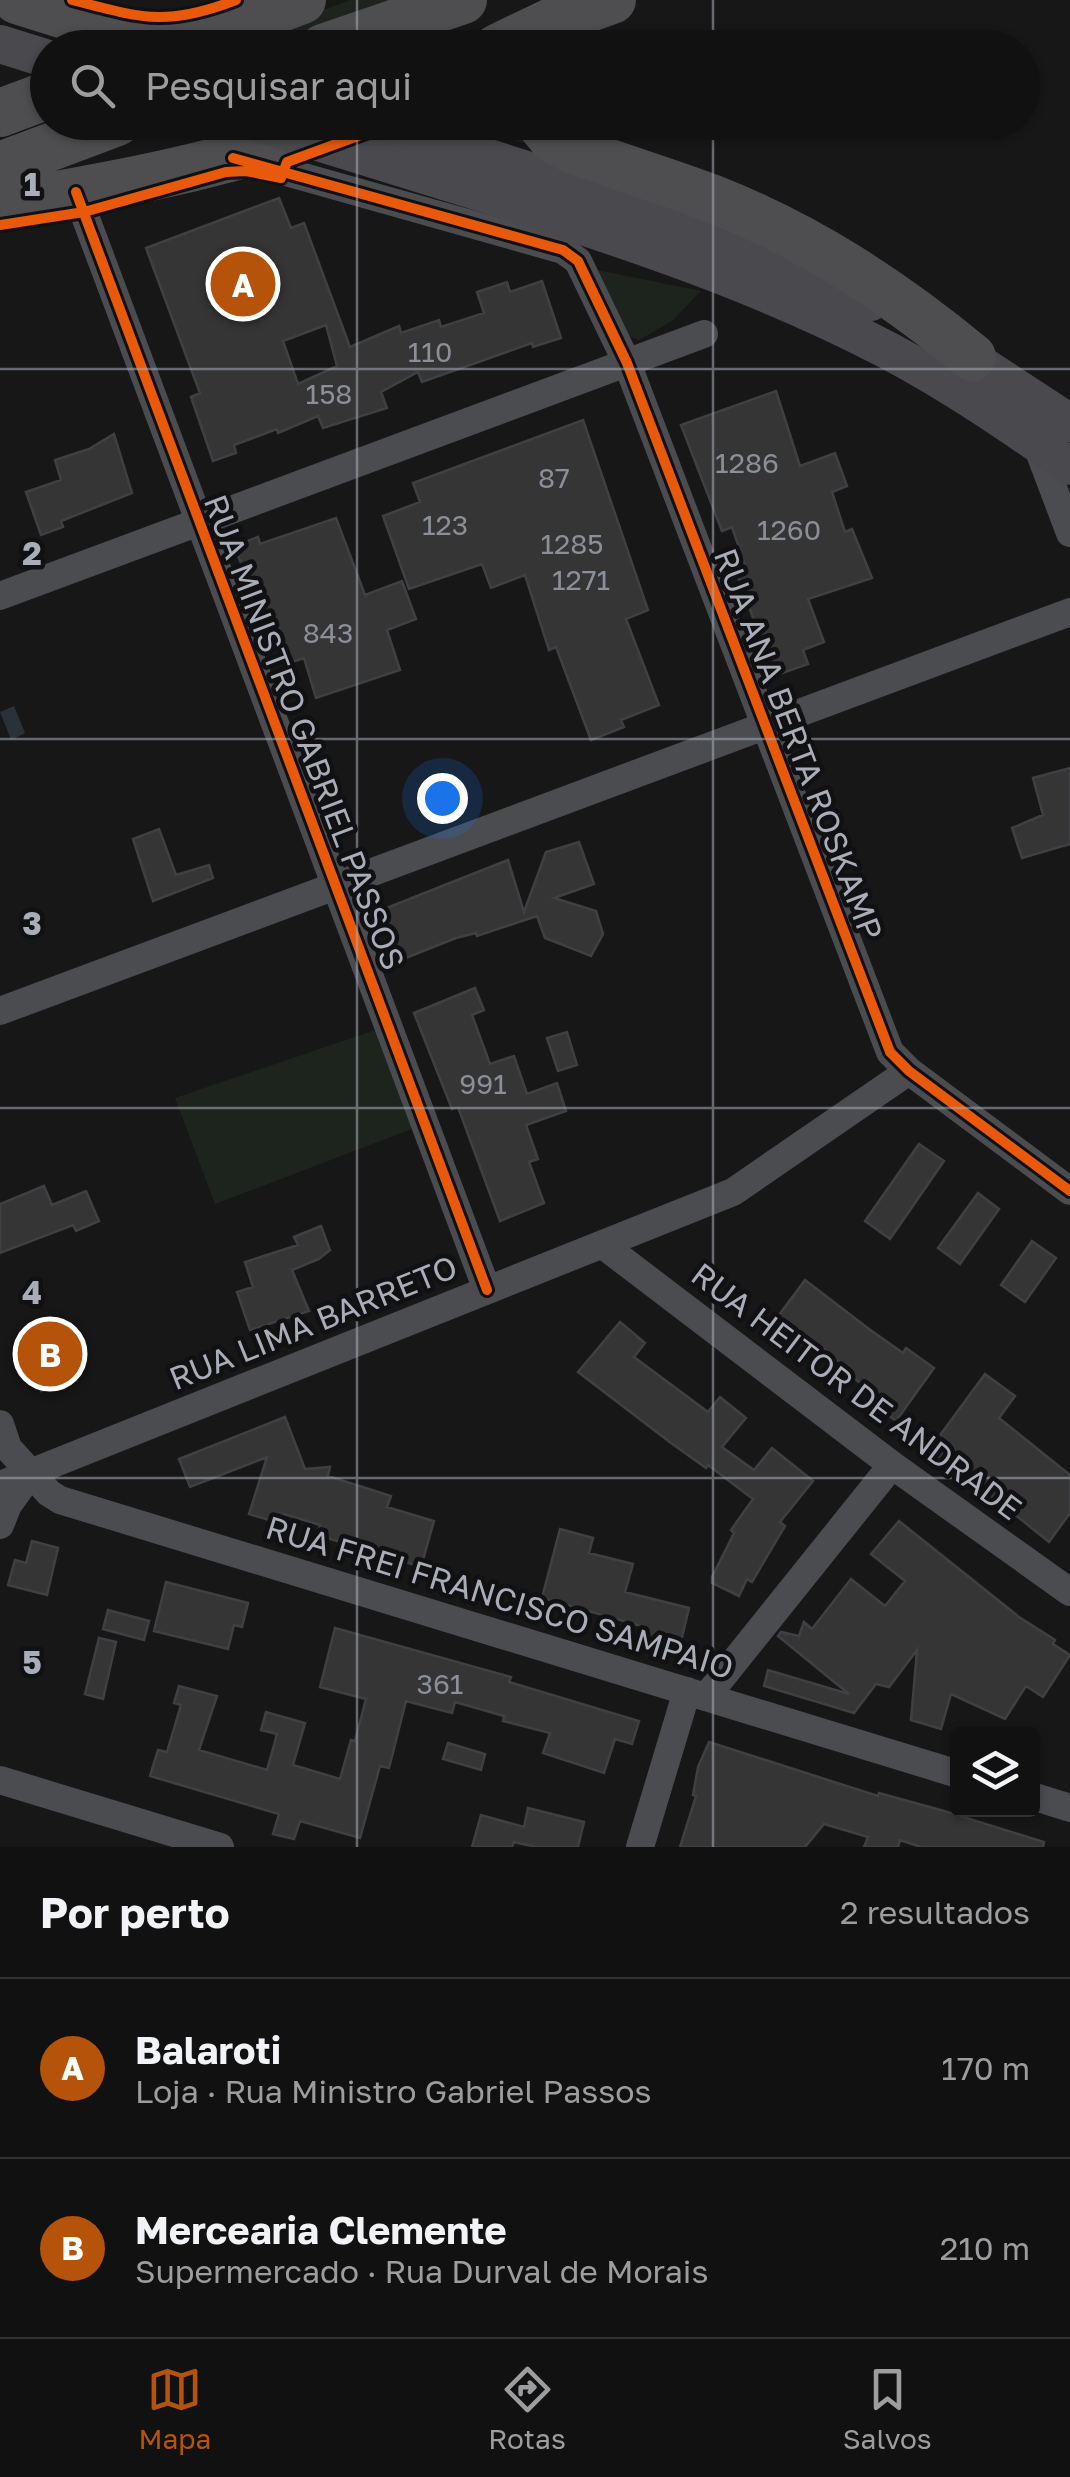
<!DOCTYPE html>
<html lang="pt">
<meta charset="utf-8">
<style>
:root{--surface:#111;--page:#1e1f1f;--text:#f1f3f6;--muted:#9c9d9f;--line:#303131;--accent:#b45309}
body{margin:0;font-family:"Golos Text",sans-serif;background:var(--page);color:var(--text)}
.controls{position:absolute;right:30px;bottom:30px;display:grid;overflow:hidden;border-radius:10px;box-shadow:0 2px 8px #0004}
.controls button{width:90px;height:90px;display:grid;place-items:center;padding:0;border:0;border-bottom:2px solid var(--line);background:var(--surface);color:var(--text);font:50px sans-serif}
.you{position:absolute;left:442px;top:798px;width:35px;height:35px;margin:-25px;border:8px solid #fff;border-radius:50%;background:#1a73e8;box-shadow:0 0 0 15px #1a73e833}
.badge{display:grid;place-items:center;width:65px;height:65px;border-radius:50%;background:var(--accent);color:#fff;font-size:32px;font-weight:700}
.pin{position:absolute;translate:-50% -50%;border:5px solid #fff;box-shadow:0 2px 10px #0006}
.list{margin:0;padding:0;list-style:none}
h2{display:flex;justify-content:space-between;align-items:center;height:130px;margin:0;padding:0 40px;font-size:42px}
h2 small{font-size:32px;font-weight:400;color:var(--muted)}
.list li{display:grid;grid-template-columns:65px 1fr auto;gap:30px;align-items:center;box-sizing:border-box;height:180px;padding:0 40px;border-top:2px solid var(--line)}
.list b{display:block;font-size:38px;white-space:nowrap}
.list p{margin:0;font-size:32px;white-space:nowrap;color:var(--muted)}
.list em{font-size:32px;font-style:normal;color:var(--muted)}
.icon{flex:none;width:55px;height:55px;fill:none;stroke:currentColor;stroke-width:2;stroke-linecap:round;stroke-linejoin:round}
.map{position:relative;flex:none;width:1070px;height:1847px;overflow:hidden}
.search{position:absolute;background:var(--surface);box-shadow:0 2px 8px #0004;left:30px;right:30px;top:30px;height:110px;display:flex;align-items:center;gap:25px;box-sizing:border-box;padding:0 35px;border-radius:55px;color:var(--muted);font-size:38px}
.sheet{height:490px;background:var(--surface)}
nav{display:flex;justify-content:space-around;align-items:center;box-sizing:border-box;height:140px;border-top:2px solid var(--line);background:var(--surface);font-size:28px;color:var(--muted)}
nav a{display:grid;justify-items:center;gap:5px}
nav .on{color:var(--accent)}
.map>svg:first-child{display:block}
.green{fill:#1d241e}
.water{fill:#2a3239}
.building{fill:#353536;stroke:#3f4043;stroke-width:2.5;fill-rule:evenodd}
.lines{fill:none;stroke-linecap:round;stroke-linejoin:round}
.street{stroke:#4b4c50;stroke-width:28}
.secondary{stroke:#4a4a4e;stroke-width:38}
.highway{stroke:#4e4e51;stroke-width:48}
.secondary-bridge{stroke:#4a4a4e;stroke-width:38}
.cycleway-casing{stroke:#111113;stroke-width:16}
.cycleway{stroke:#e8590c;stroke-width:10}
.grid{fill:none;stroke:#a8adb8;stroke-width:2.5;stroke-opacity:0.55}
.labels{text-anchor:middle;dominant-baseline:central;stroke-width:9;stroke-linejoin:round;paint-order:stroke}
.number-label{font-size:28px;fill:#8b8f98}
.street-label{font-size:32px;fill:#a8adb8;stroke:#111113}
.grid-label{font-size:32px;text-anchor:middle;font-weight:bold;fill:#a8adb8;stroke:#111113;stroke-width:9;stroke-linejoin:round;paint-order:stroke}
</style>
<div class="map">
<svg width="1070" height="1847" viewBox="0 0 1070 1847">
<rect width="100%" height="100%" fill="#171717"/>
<path class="green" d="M350,0H411L279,44L278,27Z
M460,123H531L569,157Z
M597,270L701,291L672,321L639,340L626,335Z
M381,1028L417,1127L215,1204L175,1098Z"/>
<path class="water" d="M14,706L25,733L11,740L0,712Z"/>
<path class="building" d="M279,198L291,228L304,223L350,347L399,326L401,333L439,320L441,327L484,313L477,292L507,282L510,292L542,281L561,338L533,347L532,343L422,382L418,372L381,392L387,408L323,428L318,416L278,433L277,429L234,445L236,453L213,461L191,397L200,393L146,248ZM326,325L337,366L298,384L283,341Z
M776,391L800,466L835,453L847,486L832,492L845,532L852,529L872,578L808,599L824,642L803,650L808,664L774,676L735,568L745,565L732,527L722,531L681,425Z
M583,420L648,610L626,619L659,705L621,720L624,727L591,740L556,647L549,650L525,575L491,588L482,564L409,589L383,516L420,502L413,483Z
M114,434L132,493L61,521L63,527L41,535L26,492L61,480L55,460L89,449Z
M336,518L365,595L402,581L416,619L387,630L400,670L316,698L304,658L286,664L274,627L268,630L234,546L258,537L260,544Z
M1070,768V844L1022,858L1012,828L1043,815L1033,778Z
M159,829L176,875L209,865L213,878L153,901L133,839Z
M579,842L594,884L554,898L596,911L603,934L591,956L545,938L537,916L477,936L476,933L456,938L398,961L379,911L508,860L524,912L546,852Z
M475,988L484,1010L472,1015L490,1064L514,1056L527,1094L557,1083L566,1111L526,1125L538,1159L529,1162L544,1203L500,1221L458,1107L452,1109L414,1013Z
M567,1032L577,1065L558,1071L547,1038Z
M919,1144L944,1161L890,1239L865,1221Z
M44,1186L52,1205L86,1191L99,1221L76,1231L73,1225L0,1253V1204Z
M978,1193L999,1209L960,1264L938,1248Z
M321,1226L330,1250L319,1259L292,1270L309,1311L250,1330L237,1292L253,1287L245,1262L298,1245L294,1237Z
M1032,1241L1056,1258L1025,1302L1001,1285Z
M805,1280L869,1329L903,1353L906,1348L934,1368L896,1421L868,1400L874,1393L840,1368L843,1365L808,1336L803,1345L773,1323Z
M58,1318L79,1376L41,1391L20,1332Z
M620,1322L645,1343L634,1357L708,1412L720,1397L746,1418L722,1447L754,1470L772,1448L813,1481L780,1522L785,1526L752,1582L747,1579L739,1596L712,1583V1577L734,1533L731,1530L753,1499L708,1465L706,1468L671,1443L578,1372Z
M985,1374L1015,1396L999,1418L1070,1475V1513L1049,1542L993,1497L991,1500L927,1453Z
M285,1417L305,1469L330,1467L328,1476L391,1496L387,1507L434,1521L421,1567L317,1535L320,1525L284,1514L282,1524L249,1514L267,1457L190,1487L179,1459Z
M899,1521L1019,1617L1055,1640L1053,1644L1070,1655L1043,1697L1026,1686L1005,1719L951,1694L941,1729L911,1720L917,1650L889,1687L876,1684L854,1713L764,1686L768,1670L849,1694L778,1636L781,1632L799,1636L804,1622L812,1629L851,1579L885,1606L905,1581L871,1554Z
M560,1529L593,1538L589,1553L633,1564L625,1592L689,1608L678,1654L640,1644L645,1627L542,1598Z
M32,1541L58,1548L47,1595L8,1585L15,1560L26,1563Z
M166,1582L248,1603L242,1627L234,1625L228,1649L154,1631Z
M108,1610L149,1621L144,1640L103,1629Z
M335,1628L511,1677L509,1682L639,1721L632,1744L615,1739L604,1773L543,1753L550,1733L503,1721L504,1716L455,1702L452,1713L406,1701L389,1768L380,1766L360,1838L300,1821L294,1839L273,1834L279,1814L150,1776L158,1750L167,1752L181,1705L174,1703L179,1686L217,1696L199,1750L267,1770L277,1734L261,1730L266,1712L305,1723L293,1765L340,1779L351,1740L355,1741L366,1699L320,1687Z
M99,1638L116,1642L103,1699L85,1694Z
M709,1742L878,1796L879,1793L944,1811L1044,1842L1043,1847H921L900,1840L898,1847H864L868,1837L824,1824L805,1847H680L696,1796L693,1795L698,1767Z
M448,1743L485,1754L481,1770L443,1759Z
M528,1808L584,1822L578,1847H536L514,1842L512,1847H472L481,1815L524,1827Z"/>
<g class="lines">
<path class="street" d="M240,159L563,250L578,261L627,363L890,1052L909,1071L1070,1191
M76,192L487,1290
M1036,443L1070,533
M0,596L704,334
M0,1011L1070,612
M603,1245L892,1465L1070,1592
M0,1424L8,1448L49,1493L60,1500L958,1774
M0,1485L733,1192L909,1071
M0,1525L8,1505L31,1473
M706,1697L892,1465
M0,1780L220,1847
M1032,1796L1070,1808
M640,1847L687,1691"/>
<path class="secondary" d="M0,44L48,59
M373,122C541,174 713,225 871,302
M483,193C621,238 760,283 889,351C953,385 1011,425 1070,466
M951,345L1070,423"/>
<path class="highway" d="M17,0L169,48
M176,48L302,0
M323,48L463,0
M497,48L551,22L612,0
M0,113L48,95
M539,122L553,139L573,150C619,167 666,181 711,198C808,236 892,291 972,357
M0,166L117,122
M0,205C116,185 230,165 340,122"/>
<path class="secondary-bridge" d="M254,122L483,193"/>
<g class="cycleway-casing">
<path id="cycleway" d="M72,0C142,18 166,27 236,0
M233,158L563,250L578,261L627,363L890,1052L909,1071L1070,1191
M76,192L487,1290
M0,225L84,212L226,172L246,171L281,178L287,162L396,122"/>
</g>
<use href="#cycleway" class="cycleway"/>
</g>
<path class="grid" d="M357,0V48M713,0V48M357,122V1847M713,122V1847M0,369H1070M0,739H1070M0,1108H1070M0,1478H1070"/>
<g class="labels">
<g class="number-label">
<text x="430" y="351">110</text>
<text x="329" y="393">158</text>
<text x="747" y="462">1286</text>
<text x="554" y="477">87</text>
<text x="445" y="524">123</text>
<text x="789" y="529">1260</text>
<text x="572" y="543">1285</text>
<text x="581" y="579">1271</text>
<text x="328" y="632">843</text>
<text x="483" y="1083">991</text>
<text x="440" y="1683">361</text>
</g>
<g class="street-label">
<text transform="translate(305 732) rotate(69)">RUA MINISTRO GABRIEL PASSOS</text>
<text transform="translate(799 744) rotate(69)">RUA ANA BERTA ROSKAMP</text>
<text transform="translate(313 1322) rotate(-22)">RUA LIMA BARRETO</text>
<text transform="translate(857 1391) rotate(37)">RUA HEITOR DE ANDRADE</text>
<text transform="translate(500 1597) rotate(17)">RUA FREI FRANCISCO SAMPAIO</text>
</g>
</g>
<g class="grid-label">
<text x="32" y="196">1</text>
<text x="32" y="565">2</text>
<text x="32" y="935">3</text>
<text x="32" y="1304">4</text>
<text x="32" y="1674">5</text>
</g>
</svg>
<div class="controls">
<button><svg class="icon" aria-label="layers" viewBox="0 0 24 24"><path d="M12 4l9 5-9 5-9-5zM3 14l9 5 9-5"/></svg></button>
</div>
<div class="you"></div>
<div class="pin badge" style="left:243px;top:284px">A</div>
<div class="pin badge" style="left:50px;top:1354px">B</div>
<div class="search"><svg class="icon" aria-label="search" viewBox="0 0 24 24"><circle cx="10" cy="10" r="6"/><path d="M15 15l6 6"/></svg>Pesquisar aqui</div>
</div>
<section class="sheet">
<h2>Por perto<small>2 resultados</small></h2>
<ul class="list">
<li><span class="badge">A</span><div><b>Balaroti</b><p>Loja · Rua Ministro Gabriel Passos</p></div><em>170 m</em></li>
<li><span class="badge">B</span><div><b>Mercearia Clemente</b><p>Supermercado · Rua Durval de Morais</p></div><em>210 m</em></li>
</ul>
</section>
<nav>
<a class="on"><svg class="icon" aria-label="map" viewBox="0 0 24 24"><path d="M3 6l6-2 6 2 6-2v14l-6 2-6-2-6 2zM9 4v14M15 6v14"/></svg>Mapa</a>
<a><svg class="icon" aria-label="directions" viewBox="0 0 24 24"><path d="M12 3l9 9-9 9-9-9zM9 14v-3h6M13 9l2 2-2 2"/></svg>Rotas</a>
<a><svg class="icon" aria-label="saved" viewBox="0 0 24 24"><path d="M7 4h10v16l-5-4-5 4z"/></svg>Salvos</a>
</nav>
